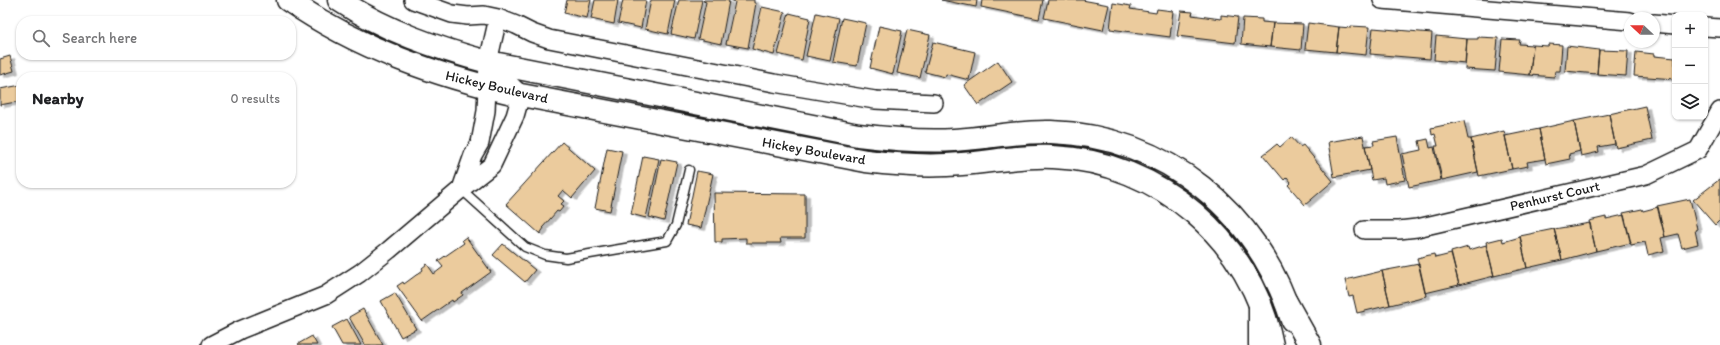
<!DOCTYPE html>
<meta charset="utf-8">
<style>
:root{--surface:#fff;--page:#f6f6f6;--text:#202124;--muted:#757577;--line:#e0e0e0}
body{margin:0;font-family:Itim,sans-serif;background:var(--page);color:var(--text)}
.controls{position:absolute;right:12px;top:12px;display:grid;overflow:hidden;border-radius:8px;box-shadow:0 1px 3px #0004}
.controls button{width:36px;height:36px;display:grid;place-items:center;padding:0;border:0;border-bottom:1px solid var(--line);background:var(--surface);color:var(--text);font:20px sans-serif}
.compass{position:absolute;left:1624px;top:12px;width:36px;height:36px;border-radius:50%;background:var(--surface);box-shadow:0 1px 3px #0004;rotate:292deg}
.list{margin:0;padding:0;list-style:none}
h2{display:flex;justify-content:space-between;align-items:center;height:52px;margin:0;padding:0 16px;font-size:17px}
h2 small{font-size:13px;font-weight:400;color:var(--muted)}
.icon{flex:none;width:22px;height:22px;fill:none;stroke:currentColor;stroke-width:2;stroke-linecap:round;stroke-linejoin:round}
.map{position:relative;flex:none;width:1720px;height:345px;overflow:hidden}
.search{position:absolute;background:var(--surface);box-shadow:0 1px 3px #0004;left:16px;top:16px;width:280px;height:44px;display:flex;align-items:center;gap:10px;box-sizing:border-box;padding:0 14px;border-radius:16px;color:var(--muted);font-size:15px}
.panel{position:absolute;background:var(--surface);box-shadow:0 1px 3px #0004;left:16px;top:72px;width:280px;height:116px;border-radius:16px}
.map>svg:first-child{display:block}
.building{fill:#ebcb9d;stroke:#1c1c1c;filter:url(#shadow)}
.lines{fill:none;stroke-linecap:round;stroke-linejoin:round}
.service-casing{stroke:#1c1c1c;stroke-width:11}
.minor-casing{stroke:#1c1c1c;stroke-width:20}
.secondary-casing{stroke:#1c1c1c;stroke-width:25}
.primary-casing{stroke:#1c1c1c;stroke-width:25}
.service{stroke:#fff;stroke-width:8}
.minor{stroke:#fff;stroke-width:17}
.secondary{stroke:#fff;stroke-width:22}
.primary{stroke:#fff;stroke-width:22}
.labels{text-anchor:middle;dominant-baseline:central;stroke-width:3;stroke-linejoin:round;paint-order:stroke}
.street-label{font-size:14px;fill:#1c1c1c;stroke:#fff}
</style>
<div class="map">
<svg width="1720" height="345" viewBox="0 0 1720 345">
<defs>
<filter id="shadow"><feDropShadow dx="4.5" dy="2.5" stdDeviation="0" flood-color="#0004"/></filter>
</defs>
<rect width="100%" height="100%" fill="#fff"/>
<filter id="ink" filterUnits="userSpaceOnUse"><feTurbulence type="fractalNoise" baseFrequency=".025" numOctaves="2"/><feDisplacementMap in="SourceGraphic" scale="8" xChannelSelector="R" yChannelSelector="G"/><feConvolveMatrix kernelMatrix="1 2 1 2 8 2 1 2 1" color-interpolation-filters="sRGB"/></filter>
<g filter="url(#ink)">
<path class="building" d="M567,0H591L587,18L564,13Z
M595,0H618L614,24L591,19Z
M623,0H646L641,28L618,23Z
M651,0H675L668,34L645,29Z
M679,0H702L694,39L671,34Z
M704,0H726L729,1L721,44L698,39L706,2L703,1Z
M731,0H754V3H756L748,48L726,44L735,2Z
M941,0H977L976,7Z
M982,0H1043L1039,19L981,7Z
M1048,0H1082L1109,5L1103,30L1044,18Z
M1113,3L1131,6L1130,9L1156,13L1157,9L1173,11L1170,37L1110,29Z
M762,7L785,12L774,55L752,49Z
M1181,11L1193,12L1192,15L1221,19V15L1238,17L1235,43L1177,36Z
M789,13L810,18L802,60L778,54Z
M816,13L839,18L830,61L806,56Z
M842,18L866,23L857,66L833,62Z
M1243,18L1262,19V22L1273,23L1270,47L1241,44Z
M1273,23L1303,24L1301,50L1270,47Z
M1308,23L1339,27L1336,52L1305,49Z
M879,26L902,31L893,74L870,68Z
M1351,26L1369,27L1366,55L1336,52L1339,27L1351,28Z
M1373,28L1432,33L1430,59L1370,54Z
M907,30L930,35L920,78L897,73Z
M1436,36L1467,39L1465,63L1434,60Z
M1478,37L1498,38L1495,71L1465,69L1467,39H1478Z
M1502,39L1520,40L1519,44L1533,45L1530,75L1499,72Z
M933,42L975,52L969,80L946,74L945,77L925,72Z
M1549,44L1562,45L1560,71H1555L1554,77L1530,75L1533,45L1548,46Z
M1567,46L1599,50L1597,74L1565,71Z
M1599,50L1628,51L1626,76L1597,74Z
M1636,52L1654,54V56L1675,58V79L1634,76Z
M10,56L14,71L0,75V59Z
M998,61L1012,82L978,105L964,85Z
M21,85V101L0,105V89Z
M1645,106L1652,140L1616,148L1609,114Z
M1609,114L1615,144L1598,147L1599,152L1581,156L1574,121Z
M1464,121L1468,139H1471L1478,172L1442,180L1435,146H1438L1435,134L1432,135L1431,128Z
M1574,121L1580,151L1569,154L1570,159L1546,164L1539,129Z
M1539,129L1545,159L1527,162L1528,166L1512,169L1505,136Z
M1504,131L1512,169L1479,176L1471,139Z
M1363,136L1370,170L1334,177L1328,142Z
M1291,137L1300,147L1303,145L1333,181L1305,205L1288,185L1291,182L1287,177L1284,180L1263,155L1277,144L1280,147Z
M1397,137L1405,180L1385,184L1384,178L1372,180L1365,146L1374,145L1373,141Z
M1428,139L1430,148L1434,147L1441,180L1409,187L1402,154L1421,150L1419,141Z
M562,142L595,171L572,198L563,190L558,196L564,201L561,204L564,206L559,212L557,211L543,227L544,228L540,234L506,204Z
M607,148L622,151L610,211L595,208Z
M643,156L659,159L646,218L631,214Z
M661,159L677,162L664,221L649,217Z
M697,171L713,174L701,228L686,225Z
M1720,179V220L1715,225L1693,200Z
M714,193L805,194V238H780L781,243H746V238L722,239V242H715Z
M1690,199L1697,229L1695,230L1698,244L1682,248L1678,234L1665,237L1657,206Z
M1658,207L1665,237L1661,238L1664,251L1648,255L1645,242L1631,245L1623,213L1642,209L1643,211Z
M1624,215L1631,243L1596,251L1589,221L1606,217V219Z
M1590,223L1596,251L1562,260L1554,229Z
M1554,229L1562,260L1527,268L1520,236Z
M466,237L491,272L462,293L463,295L453,302L452,300L422,321L397,286L403,282L404,284L423,270L422,268L427,264L434,274L443,267L438,261L464,243L462,240Z
M1520,237L1527,268L1494,276L1486,242L1502,238L1503,242Z
M503,244L535,270L525,282L493,255Z
M1486,245L1494,276L1459,285L1451,252L1468,247L1469,250Z
M1434,254L1435,258L1451,254L1459,285L1425,293L1417,258Z
M1419,264L1426,296L1390,305L1382,271Z
M1382,271L1390,305L1357,313L1353,296L1349,297L1345,280Z
M395,293L416,329L401,337L381,301Z
M363,309L383,345H365L349,317Z
M347,319L361,345H342L332,327Z
M312,336L317,345H299L298,344Z"/>
<g class="lines">
<g class="service-casing">
<path id="service" d="M461,189L525,247L545,255L566,258L667,241L676,225L689,170"/>
</g>
<g class="minor-casing">
<path id="minor" d="M413,0L452,14L468,16L484,15L498,18L516,25L532,33L549,39L774,83L845,95L875,100L934,103
M1382,0L1630,21
M1654,23L1675,25
M1705,27L1720,28
M461,189L473,155L480,143L486,111L488,62L498,18
M1364,230H1399L1417,228L1646,175L1698,150L1720,111
M211,345L240,330L326,295L360,273L389,250L461,189L492,165L515,116L521,95L488,62"/>
</g>
<g class="secondary-casing">
<path id="secondary" d="M288,0C359,49 437,76 521,95L866,161C898,165 930,167 962,164C992,162 1022,155 1053,157C1159,161 1252,241 1272,345
M339,0C384,30 436,48 488,62L858,135C890,139 922,142 954,140C987,138 1019,131 1051,132C1166,136 1258,212 1292,320"/>
</g>
<g class="primary-casing">
<path id="primary" d="M1286,302L1310,345
M1260,345V303"/>
</g>
<use href="#service" class="service"/>
<use href="#minor" class="minor"/>
<use href="#secondary" class="secondary"/>
<use href="#primary" class="primary"/>
</g>
</g>
<g class="labels">
<g class="street-label">
<text transform="translate(497 87) rotate(13)">Hickey Boulevard</text>
<text transform="translate(814 151) rotate(10)">Hickey Boulevard</text>
<text transform="translate(1555 196) rotate(-13)">Penhurst Court</text>
</g>
</g>
</svg>
<div class="controls">
<button>+</button>
<button>−</button>
<button><svg class="icon" aria-label="layers" viewBox="0 0 24 24"><path d="M12 4l9 5-9 5-9-5zM3 14l9 5 9-5"/></svg></button>
</div>
<svg class="compass" viewBox="-18 -18 36 36"><path d="M0-13l5 13h-10z" fill="#e53935"/><path d="M0 13l5-13h-10z" fill="#757577"/></svg>
<div class="search"><svg class="icon" aria-label="search" viewBox="0 0 24 24"><circle cx="10" cy="10" r="6"/><path d="M15 15l6 6"/></svg>Search here</div>
<section class="panel">
<h2>Nearby<small>0 results</small></h2>
<ul class="list">
</ul>
</section>
</div>
